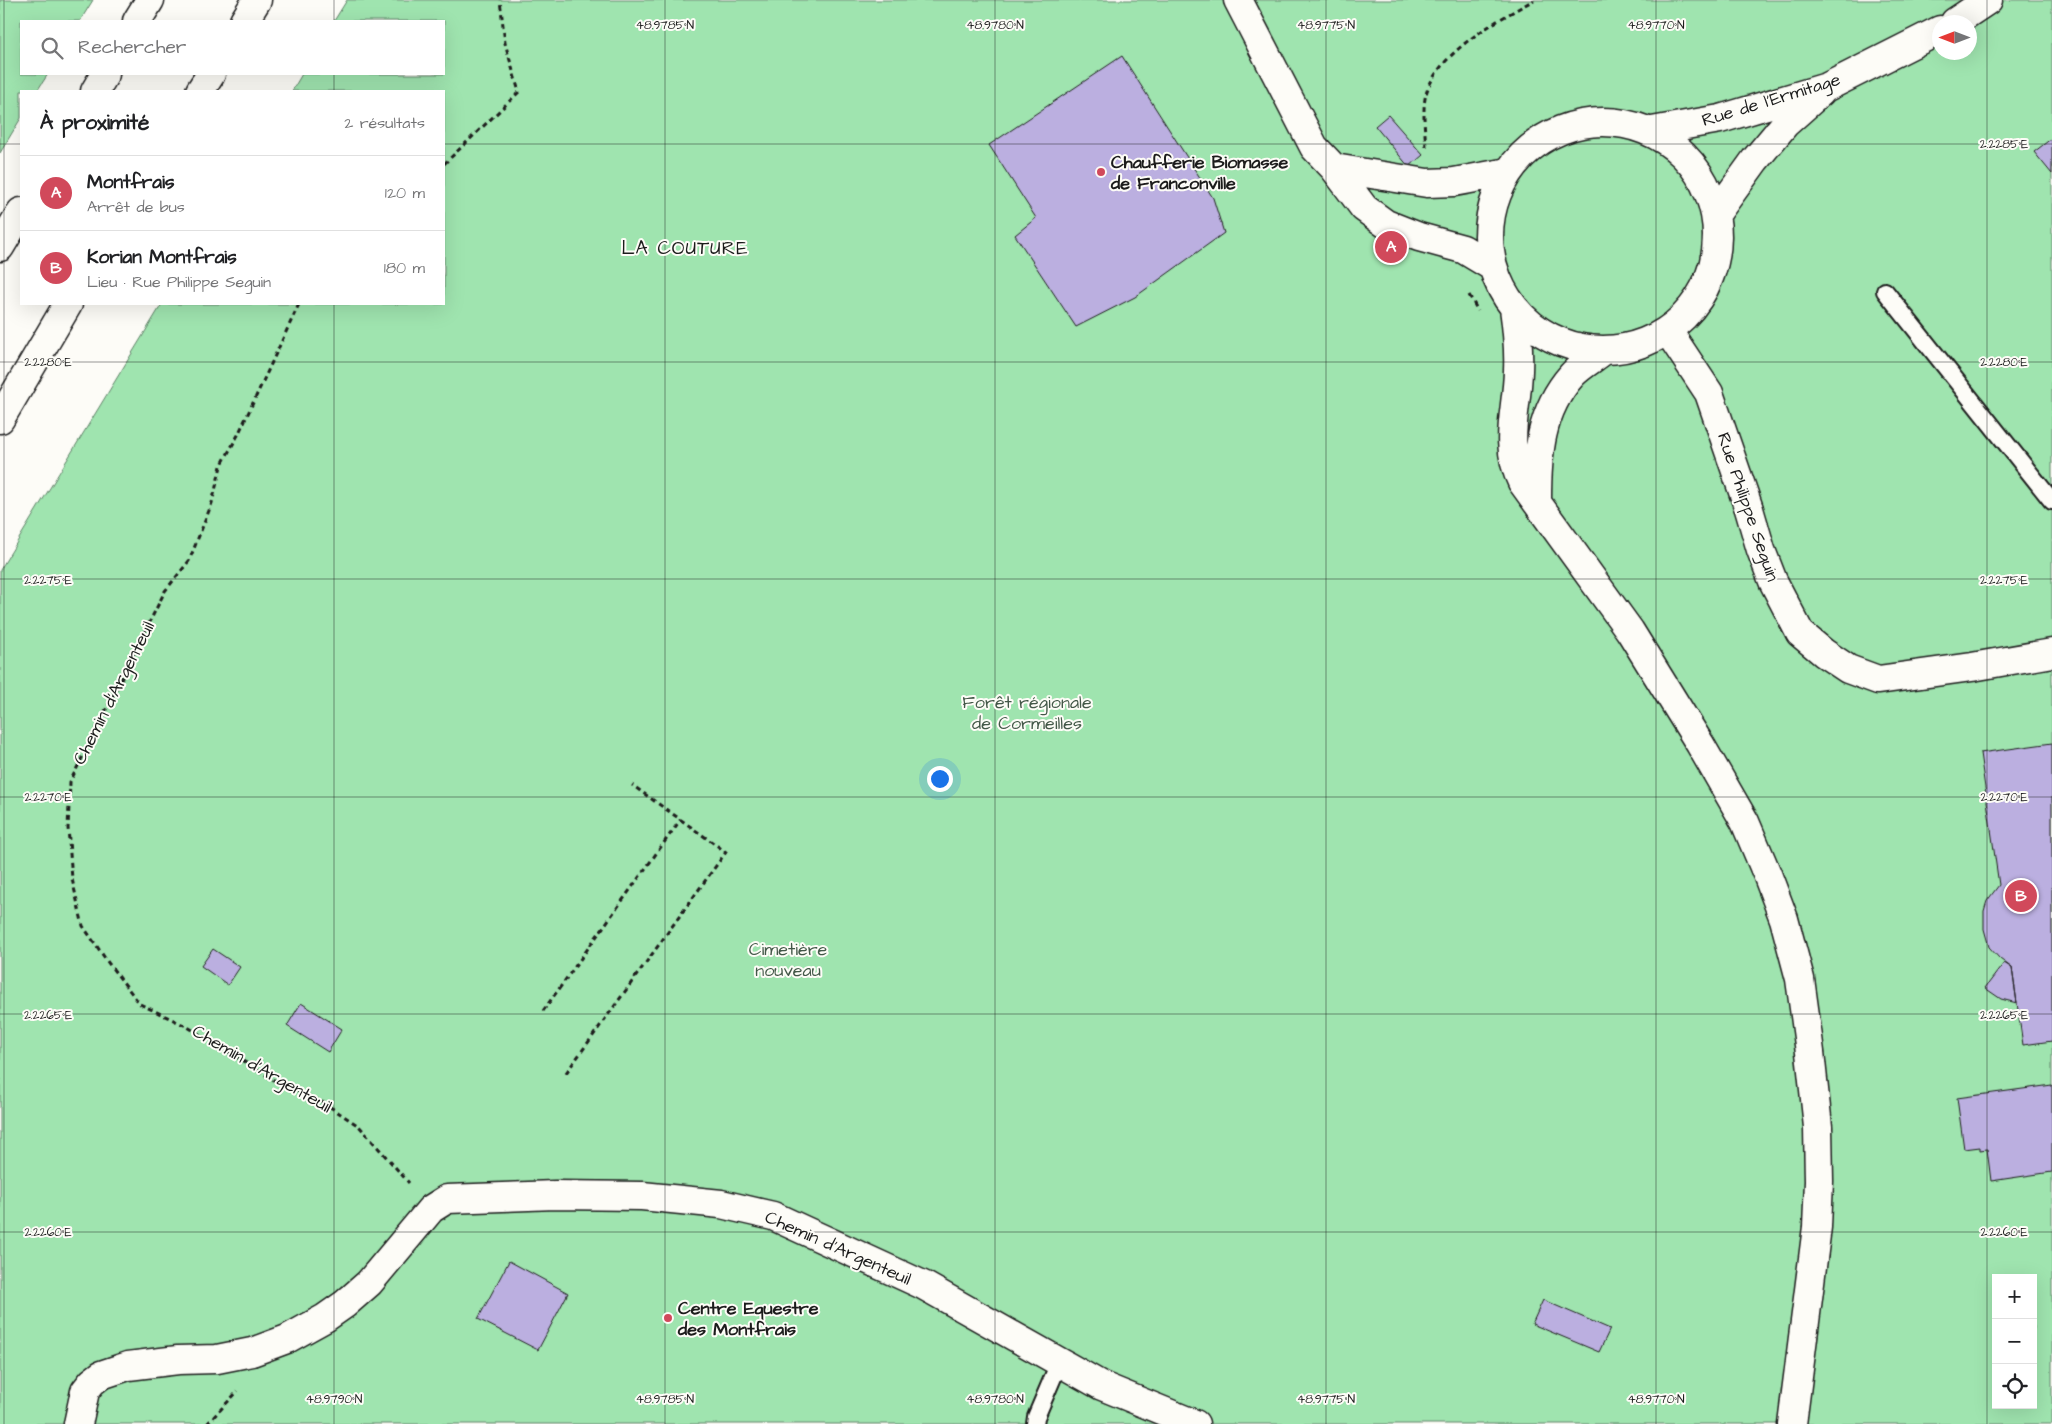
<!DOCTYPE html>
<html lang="fr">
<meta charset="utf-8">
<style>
:root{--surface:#fff;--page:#f2f2f2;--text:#202124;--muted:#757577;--line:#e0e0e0;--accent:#d1495b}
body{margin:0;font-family:"Architects Daughter",sans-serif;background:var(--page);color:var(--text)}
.controls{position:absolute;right:15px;bottom:15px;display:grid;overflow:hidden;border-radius:0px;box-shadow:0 5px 20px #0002}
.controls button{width:45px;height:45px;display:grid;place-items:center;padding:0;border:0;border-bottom:1px solid var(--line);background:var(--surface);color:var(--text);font:25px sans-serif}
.compass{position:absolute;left:1932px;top:15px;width:45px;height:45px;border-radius:50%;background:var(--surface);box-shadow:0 5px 20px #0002;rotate:270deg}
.you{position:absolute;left:939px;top:778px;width:18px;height:18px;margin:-12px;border:4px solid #fff;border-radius:50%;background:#1a73e8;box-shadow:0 0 0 8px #1a73e833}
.badge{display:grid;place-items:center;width:32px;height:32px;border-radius:50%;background:var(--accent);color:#fff;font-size:16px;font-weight:700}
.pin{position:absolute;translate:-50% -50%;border:2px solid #fff;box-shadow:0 1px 5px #0006}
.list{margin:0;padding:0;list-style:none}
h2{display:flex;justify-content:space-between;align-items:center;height:65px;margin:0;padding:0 20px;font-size:21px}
h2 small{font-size:16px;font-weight:400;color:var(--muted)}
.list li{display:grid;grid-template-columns:32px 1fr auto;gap:15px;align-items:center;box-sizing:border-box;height:75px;padding:0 20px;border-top:1px solid var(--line)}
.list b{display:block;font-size:19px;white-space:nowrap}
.list p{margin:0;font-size:16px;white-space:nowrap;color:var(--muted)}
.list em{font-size:16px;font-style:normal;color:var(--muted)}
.icon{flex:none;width:28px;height:28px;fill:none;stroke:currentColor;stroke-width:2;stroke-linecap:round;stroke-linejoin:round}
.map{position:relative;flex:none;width:2052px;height:1424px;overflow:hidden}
.search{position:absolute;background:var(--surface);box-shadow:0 5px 20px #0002;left:20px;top:20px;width:425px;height:55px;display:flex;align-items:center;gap:12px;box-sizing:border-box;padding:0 18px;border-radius:0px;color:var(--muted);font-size:19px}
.panel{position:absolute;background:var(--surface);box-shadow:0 5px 20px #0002;left:20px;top:90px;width:425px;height:215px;border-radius:0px}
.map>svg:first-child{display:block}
.green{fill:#9fe4af;stroke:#5e8066;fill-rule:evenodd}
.building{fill:#bbafe0;stroke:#1c1c1c}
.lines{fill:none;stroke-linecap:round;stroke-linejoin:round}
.service-casing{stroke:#1c1c1c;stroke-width:20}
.minor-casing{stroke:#1c1c1c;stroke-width:31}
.tertiary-casing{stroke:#1c1c1c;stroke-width:31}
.motorway-casing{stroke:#1c1c1c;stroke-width:31}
.path{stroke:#1c1c1c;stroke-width:3;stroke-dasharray:5 4;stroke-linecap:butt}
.service{stroke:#fdfcf7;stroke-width:16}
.minor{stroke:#fdfcf7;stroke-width:28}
.tertiary{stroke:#fdfcf7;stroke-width:28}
.motorway{stroke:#fdfcf7;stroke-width:28}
.ticks{fill:none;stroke:#1c1c1c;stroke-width:1;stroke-opacity:0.45}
.poi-dot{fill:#d1495b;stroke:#fdfcf7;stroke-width:2}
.labels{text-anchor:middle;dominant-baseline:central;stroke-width:4;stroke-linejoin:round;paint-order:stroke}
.street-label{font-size:18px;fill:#1c1c1c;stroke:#fdfcf7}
.poi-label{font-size:18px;font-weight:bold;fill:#1c1c1c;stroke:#fdfcf7;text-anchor:start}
.park-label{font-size:18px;fill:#435848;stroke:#fdfcf7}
.neighbourhood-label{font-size:19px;letter-spacing:1px;fill:#1c1c1c;stroke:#fdfcf7}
.ticks-label{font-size:12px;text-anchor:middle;fill:#1c1c1c;stroke:#fdfcf7;stroke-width:4;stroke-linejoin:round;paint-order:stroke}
</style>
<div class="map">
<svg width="2052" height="1424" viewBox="0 0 2052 1424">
<rect width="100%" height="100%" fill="#fdfcf7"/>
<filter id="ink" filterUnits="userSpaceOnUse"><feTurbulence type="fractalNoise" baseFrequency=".02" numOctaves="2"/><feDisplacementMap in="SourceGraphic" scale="10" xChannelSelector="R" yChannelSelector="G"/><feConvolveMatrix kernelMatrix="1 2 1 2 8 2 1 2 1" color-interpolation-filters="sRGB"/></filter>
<g filter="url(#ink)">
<path class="green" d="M0,0H93L80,21H21V74H48L37,91H21V118L0,153Z
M347,0H2052V1424H0V570L162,304H444V91H292L302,74H444V21H334ZM1940,22H1970V52H1940ZM1996,1278H2033V1405H1996Z"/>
<path class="building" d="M1122,56L1213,198L1224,233L1135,297L1076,327L1015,235L1036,218L989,145Z
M1388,115L1423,155L1409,167L1375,126Z
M2052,138V174L2034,152Z
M2052,743V1041L2023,1045L2012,968L2000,959L1989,947L1984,929V911L1987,901L1999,885L1980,753Z
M213,949L240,967L228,985L201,966Z
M2004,963L2012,968L2017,1003L2001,999L1985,988Z
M301,1003L342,1029L328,1052L287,1026Z
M2052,1085V1172L1991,1181L1987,1149L1980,1150V1147L1964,1149L1957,1098Z
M509,1261L568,1293L538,1350L478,1319Z
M1543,1300L1610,1329L1599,1352L1532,1324Z"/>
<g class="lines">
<g class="service-casing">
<path id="service" d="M1885,291L2052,501
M1035,1424L1036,1417L1059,1363"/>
</g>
<g class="minor-casing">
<path id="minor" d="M1668,331L1709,393L1749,509L1761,550L1773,581L1800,633L1824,653L1848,669L1878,680L1972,667L2052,653
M78,1424L85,1391L92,1382L101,1375L128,1366L178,1360L217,1359L252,1352L287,1339L325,1318L345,1304L369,1283L431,1209L447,1199L555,1195L642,1196L721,1204L773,1216L923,1285L1102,1386L1195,1424"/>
</g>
<g class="tertiary-casing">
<path id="tertiary" d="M1238,0L1314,147L1334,168L1364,208L1386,224L1419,237L1463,249L1493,267
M1955,22L1988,0
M1489 236a114 114 0 1 1 228 0a114 114 0 1 1-228 0Z
M1652,131L1720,119L1827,87L1940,30
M1334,168L1427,183L1454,182L1508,172
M1716,214L1755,160L1785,124L1821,92
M1514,308C1517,329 1519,350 1518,371C1517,411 1503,444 1522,482L1630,631L1700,744L1745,822L1767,874L1784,919L1800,979L1810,1052L1818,1127L1819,1181L1817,1227L1792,1424
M1537,500C1537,455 1540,411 1572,375C1580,366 1593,359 1603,351"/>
</g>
<g class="motorway-casing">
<path id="motorway" d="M137,21L150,0
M244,21L257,0
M95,91L105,74
M200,91L211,74
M0,247L21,212
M0,419L68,304"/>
</g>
<path class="path" d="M1426,147C1425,132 1422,108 1426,94C1439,51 1498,20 1534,0
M444,164L519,92L505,43L500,0
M1469,295L1478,311
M299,304L238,435L221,466L212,503L189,561L165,591L70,782L68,828L72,879L83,926L109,964L140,1004L186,1026L277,1082L324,1103L359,1126L409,1183
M543,1011L681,819
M566,1073L726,852L632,785
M207,1424L238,1391"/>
<use href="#service" class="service"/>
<use href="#minor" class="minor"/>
<use href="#tertiary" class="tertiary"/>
<use href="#motorway" class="motorway"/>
</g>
</g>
<path class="ticks" d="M4,0V1424M334,0V21M665,0V1424M995,0V1424M1326,0V1424M1656,0V1424M1987,0V1424M334,74V91M0,144H21M444,144H2052M334,304V1424M0,362H2052M0,579H2052M0,797H2052M0,1014H2052M0,1232H2052"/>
<g class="poi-dot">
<circle cx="1101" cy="172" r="5"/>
<circle cx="668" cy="1318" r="5"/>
</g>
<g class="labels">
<g class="street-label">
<text transform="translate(1771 100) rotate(-17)">Rue de l'Ermitage</text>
<text transform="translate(1748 507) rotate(71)">Rue Philippe Seguin</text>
<text transform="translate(114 693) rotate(-63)">Chemin d'Argenteuil</text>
<text transform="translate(262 1069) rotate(30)">Chemin d'Argenteuil</text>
<text transform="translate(838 1248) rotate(24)">Chemin d'Argenteuil</text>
</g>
<g class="poi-label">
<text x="1111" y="162">Chaufferie Biomasse<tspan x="1111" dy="21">de Franconville</tspan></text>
<text x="678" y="1308">Centre Equestre<tspan x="678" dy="21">des Montfrais</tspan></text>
</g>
<g class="park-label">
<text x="1027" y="702">Forêt régionale<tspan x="1027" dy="21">de Cormeilles</tspan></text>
<text x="788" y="949">Cimetière<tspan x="788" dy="21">nouveau</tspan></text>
</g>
<g class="neighbourhood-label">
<text x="685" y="248">LA COUTURE</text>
</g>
</g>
<g class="ticks-label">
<text x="665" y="29">48.9785°N</text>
<text x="995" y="29">48.9780°N</text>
<text x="1326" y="29">48.9775°N</text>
<text x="1656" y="29">48.9770°N</text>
<text x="2004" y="148">2.2285°E</text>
<text x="2004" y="366">2.2280°E</text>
<text x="48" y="366">2.2280°E</text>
<text x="2004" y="584">2.2275°E</text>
<text x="48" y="584">2.2275°E</text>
<text x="2004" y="801">2.2270°E</text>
<text x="48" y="801">2.2270°E</text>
<text x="2004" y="1019">2.2265°E</text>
<text x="48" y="1019">2.2265°E</text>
<text x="2004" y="1236">2.2260°E</text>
<text x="48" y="1236">2.2260°E</text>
<text x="334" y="1403">48.9790°N</text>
<text x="665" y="1403">48.9785°N</text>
<text x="995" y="1403">48.9780°N</text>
<text x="1326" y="1403">48.9775°N</text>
<text x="1656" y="1403">48.9770°N</text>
</g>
</svg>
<div class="controls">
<button>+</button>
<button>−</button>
<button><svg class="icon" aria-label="locate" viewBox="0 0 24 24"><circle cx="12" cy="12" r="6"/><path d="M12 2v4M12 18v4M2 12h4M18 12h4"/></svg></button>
</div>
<svg class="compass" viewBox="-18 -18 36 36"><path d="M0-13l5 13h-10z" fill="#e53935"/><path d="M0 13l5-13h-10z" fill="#757577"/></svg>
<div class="you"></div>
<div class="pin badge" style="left:1391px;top:247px">A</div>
<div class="pin badge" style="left:2021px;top:896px">B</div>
<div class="search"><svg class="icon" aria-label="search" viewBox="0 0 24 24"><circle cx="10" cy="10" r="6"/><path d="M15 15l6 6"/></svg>Rechercher</div>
<section class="panel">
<h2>À proximité<small>2 résultats</small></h2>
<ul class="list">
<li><span class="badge">A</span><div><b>Montfrais</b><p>Arrêt de bus</p></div><em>120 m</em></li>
<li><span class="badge">B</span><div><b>Korian Montfrais</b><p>Lieu · Rue Philippe Seguin</p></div><em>180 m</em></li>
</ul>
</section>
</div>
